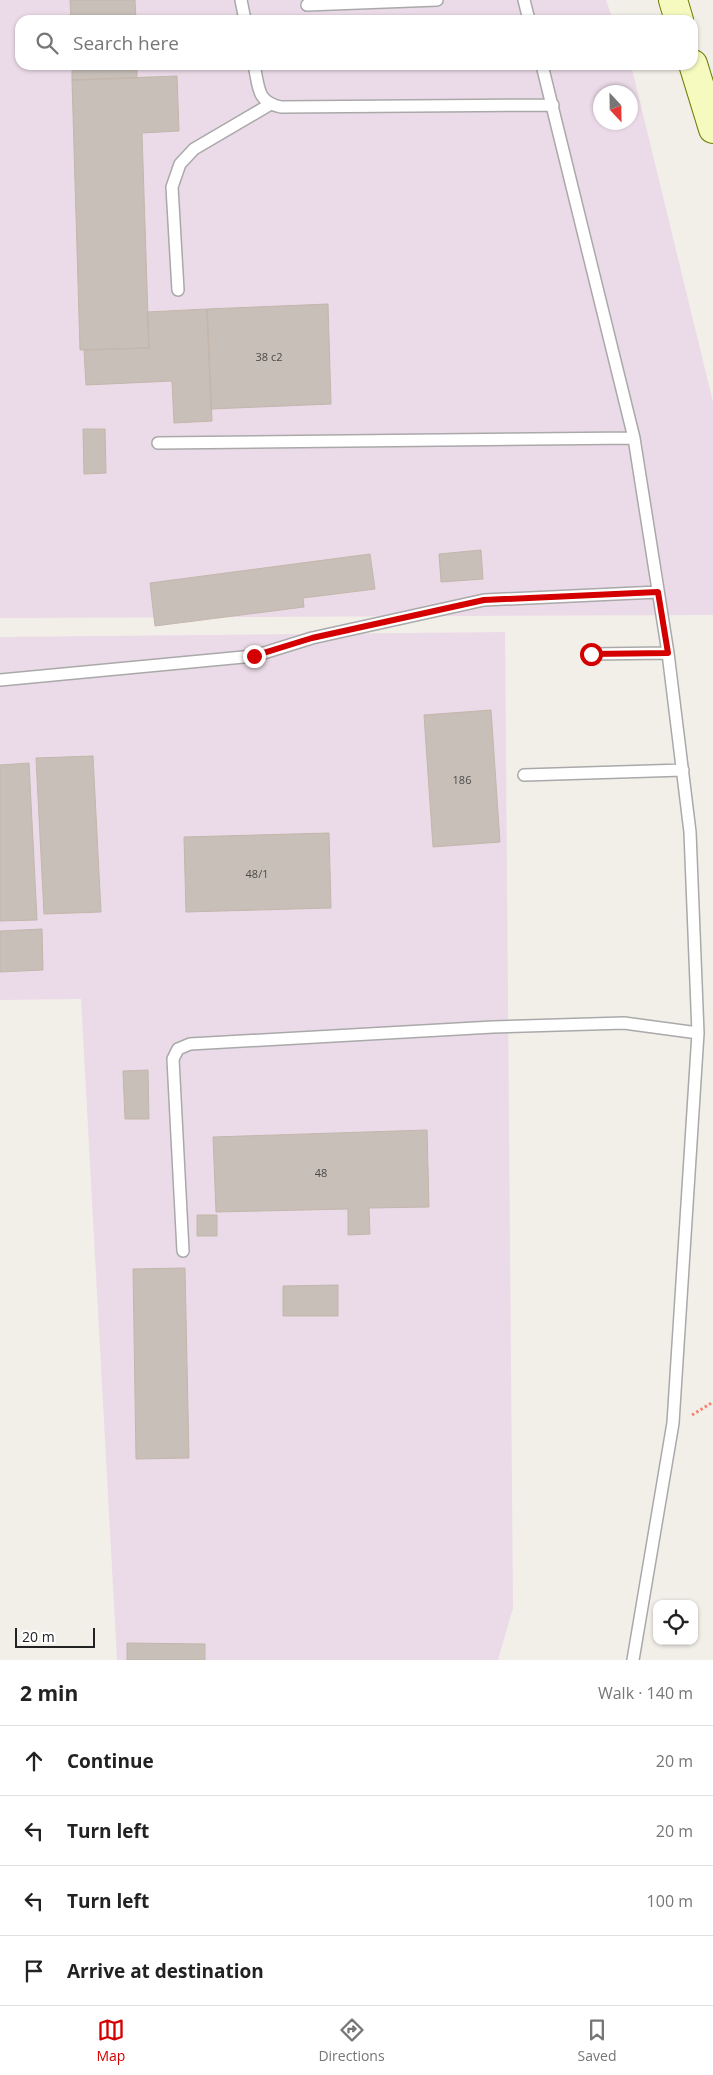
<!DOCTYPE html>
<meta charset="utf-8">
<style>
:root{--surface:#fff;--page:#f2f2f2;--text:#222;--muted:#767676;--line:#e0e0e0;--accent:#d40000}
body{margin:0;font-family:"Open Sans",sans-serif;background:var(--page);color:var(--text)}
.controls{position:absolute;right:15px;bottom:15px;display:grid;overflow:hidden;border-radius:10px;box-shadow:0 1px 4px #0004}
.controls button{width:45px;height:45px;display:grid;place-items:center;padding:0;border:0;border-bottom:1px solid var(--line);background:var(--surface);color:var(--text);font:25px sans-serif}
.compass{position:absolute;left:593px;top:85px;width:45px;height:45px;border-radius:50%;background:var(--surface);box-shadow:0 1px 4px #0004;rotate:158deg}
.scale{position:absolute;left:15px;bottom:12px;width:80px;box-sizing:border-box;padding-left:5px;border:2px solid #222;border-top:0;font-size:14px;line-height:18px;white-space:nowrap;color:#222;-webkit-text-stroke:4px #fff;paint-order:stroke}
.stop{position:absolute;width:15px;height:15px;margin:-11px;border:4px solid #d40000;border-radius:50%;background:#fff}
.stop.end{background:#d40000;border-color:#fff;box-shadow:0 1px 5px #0008}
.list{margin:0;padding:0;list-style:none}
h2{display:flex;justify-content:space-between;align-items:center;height:65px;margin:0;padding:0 20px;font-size:21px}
h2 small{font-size:16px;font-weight:400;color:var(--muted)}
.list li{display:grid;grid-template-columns:32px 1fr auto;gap:15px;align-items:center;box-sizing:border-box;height:70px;padding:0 20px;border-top:1px solid var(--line)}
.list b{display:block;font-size:19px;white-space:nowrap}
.list em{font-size:16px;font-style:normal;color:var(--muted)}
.icon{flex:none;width:28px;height:28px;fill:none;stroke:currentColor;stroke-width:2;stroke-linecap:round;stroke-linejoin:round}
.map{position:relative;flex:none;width:713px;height:1660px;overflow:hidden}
.search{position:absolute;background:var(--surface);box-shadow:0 1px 4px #0004;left:15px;right:15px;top:15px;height:55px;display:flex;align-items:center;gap:12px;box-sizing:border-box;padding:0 18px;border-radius:15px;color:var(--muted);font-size:19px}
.sheet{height:345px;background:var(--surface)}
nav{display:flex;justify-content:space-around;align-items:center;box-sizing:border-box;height:70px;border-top:1px solid var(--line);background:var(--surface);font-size:14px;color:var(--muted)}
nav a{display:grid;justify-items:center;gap:2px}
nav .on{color:var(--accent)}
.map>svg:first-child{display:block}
.industrial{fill:#ebdbe8;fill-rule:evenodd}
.building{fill:#c7bfb8;stroke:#c4b6ab}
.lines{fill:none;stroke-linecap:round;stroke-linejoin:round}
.service-casing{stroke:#a9a9a9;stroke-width:14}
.secondary-casing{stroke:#707d05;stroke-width:30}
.path{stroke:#fa8072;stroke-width:3;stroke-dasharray:2.5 2.5;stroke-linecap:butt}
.service{stroke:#fff;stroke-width:11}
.secondary{stroke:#f7fabf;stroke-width:28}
.route{stroke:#d40000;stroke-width:6}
.labels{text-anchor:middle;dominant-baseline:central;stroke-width:4;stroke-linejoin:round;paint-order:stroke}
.number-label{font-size:11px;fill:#4b4948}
</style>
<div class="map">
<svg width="713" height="1660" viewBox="0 0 713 1660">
<rect width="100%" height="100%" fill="#f2efe9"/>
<path class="industrial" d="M0,0H606L613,20H20V65H631L713,402V615L0,618ZM600,92H630V122H600Z
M505,632L513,1608L498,1660H117L81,999L0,1000V637Z"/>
<path class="building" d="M70,0H135L136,20H71Z
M72,65H137V78L72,80Z
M177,76L179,131L142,133L149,348L80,350L72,80Z
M328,304L331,404L211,409L207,309Z
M207,309L212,421L174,423L172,381L86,385L84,350L149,348L147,312Z
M83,429H105L106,473L84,474Z
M481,550L483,579L441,582L439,554Z
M370,554L375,589L303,598L304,607L155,626L150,583Z
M491,710L500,842L433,847L424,715Z
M93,756L101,912L44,914L36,758Z
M29,763L37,920L0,921V765Z
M329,833L331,908L186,912L184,837Z
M42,929L43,970L0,972V931Z
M148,1070L149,1119H125L123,1071Z
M427,1130L429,1207L369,1208L370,1234L348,1235V1209L216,1212L213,1137Z
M197,1215H217V1236H197Z
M185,1268L189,1458L136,1459L133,1269Z
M338,1285V1316H283V1286Z
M127,1643L205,1644V1660H127Z"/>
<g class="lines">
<g class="service-casing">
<path id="service" d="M241,0L245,20
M524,0L529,20
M307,5L437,0
M254,65C259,86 256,102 281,107L553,105
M542,65L634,438L668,653L690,832L698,1033L673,1423L633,1660
M178,290L172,187L180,164L194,149L269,105
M158,443L634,438
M591,654L668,653
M0,680L254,656L312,638L484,600L658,592
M524,775L683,770
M183,1251L173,1059L178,1049L190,1044L493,1027L624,1023L698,1033"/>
</g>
<g class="secondary-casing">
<path id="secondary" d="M673,0L679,20
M693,64L713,129"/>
</g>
<path class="path" d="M692,1415L713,1402"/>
<use href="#service" class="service"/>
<use href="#secondary" class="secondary"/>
</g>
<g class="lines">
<path class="route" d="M254,656L312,638L484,600L658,592L668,653L591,654"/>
</g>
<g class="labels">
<g class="number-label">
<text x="269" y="356">38 с2</text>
<text x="462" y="779">186</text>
<text x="257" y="873">48/1</text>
<text x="321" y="1172">48</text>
</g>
</g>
</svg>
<div class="controls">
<button><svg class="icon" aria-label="locate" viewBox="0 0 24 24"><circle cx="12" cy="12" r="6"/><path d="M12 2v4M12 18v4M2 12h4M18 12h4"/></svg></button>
</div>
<svg class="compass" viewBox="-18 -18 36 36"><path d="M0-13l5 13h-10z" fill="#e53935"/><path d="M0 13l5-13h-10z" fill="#767676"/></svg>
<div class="scale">20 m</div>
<div class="stop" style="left:591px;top:654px"></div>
<div class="stop end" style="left:254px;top:656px"></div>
<div class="search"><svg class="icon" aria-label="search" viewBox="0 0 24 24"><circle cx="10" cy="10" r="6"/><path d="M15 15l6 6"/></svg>Search here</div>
</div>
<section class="sheet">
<h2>2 min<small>Walk · 140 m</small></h2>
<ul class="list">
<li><svg class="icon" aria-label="ahead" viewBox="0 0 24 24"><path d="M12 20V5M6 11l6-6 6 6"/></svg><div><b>Continue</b></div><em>20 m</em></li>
<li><svg class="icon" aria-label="left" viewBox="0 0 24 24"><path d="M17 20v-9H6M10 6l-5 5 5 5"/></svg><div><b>Turn left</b></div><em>20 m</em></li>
<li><svg class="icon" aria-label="left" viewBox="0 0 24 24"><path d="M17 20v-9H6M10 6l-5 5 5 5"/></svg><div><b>Turn left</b></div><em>100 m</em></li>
<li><svg class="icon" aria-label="arrive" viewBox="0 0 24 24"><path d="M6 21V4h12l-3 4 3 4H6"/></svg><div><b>Arrive at destination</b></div></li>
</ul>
</section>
<nav>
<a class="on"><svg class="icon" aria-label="map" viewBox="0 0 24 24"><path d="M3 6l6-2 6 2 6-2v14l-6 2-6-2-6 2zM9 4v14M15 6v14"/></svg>Map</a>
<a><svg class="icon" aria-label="directions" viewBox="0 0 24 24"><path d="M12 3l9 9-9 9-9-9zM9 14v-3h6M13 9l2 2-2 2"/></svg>Directions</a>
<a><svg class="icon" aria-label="saved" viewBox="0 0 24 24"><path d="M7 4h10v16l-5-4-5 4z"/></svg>Saved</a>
</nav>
